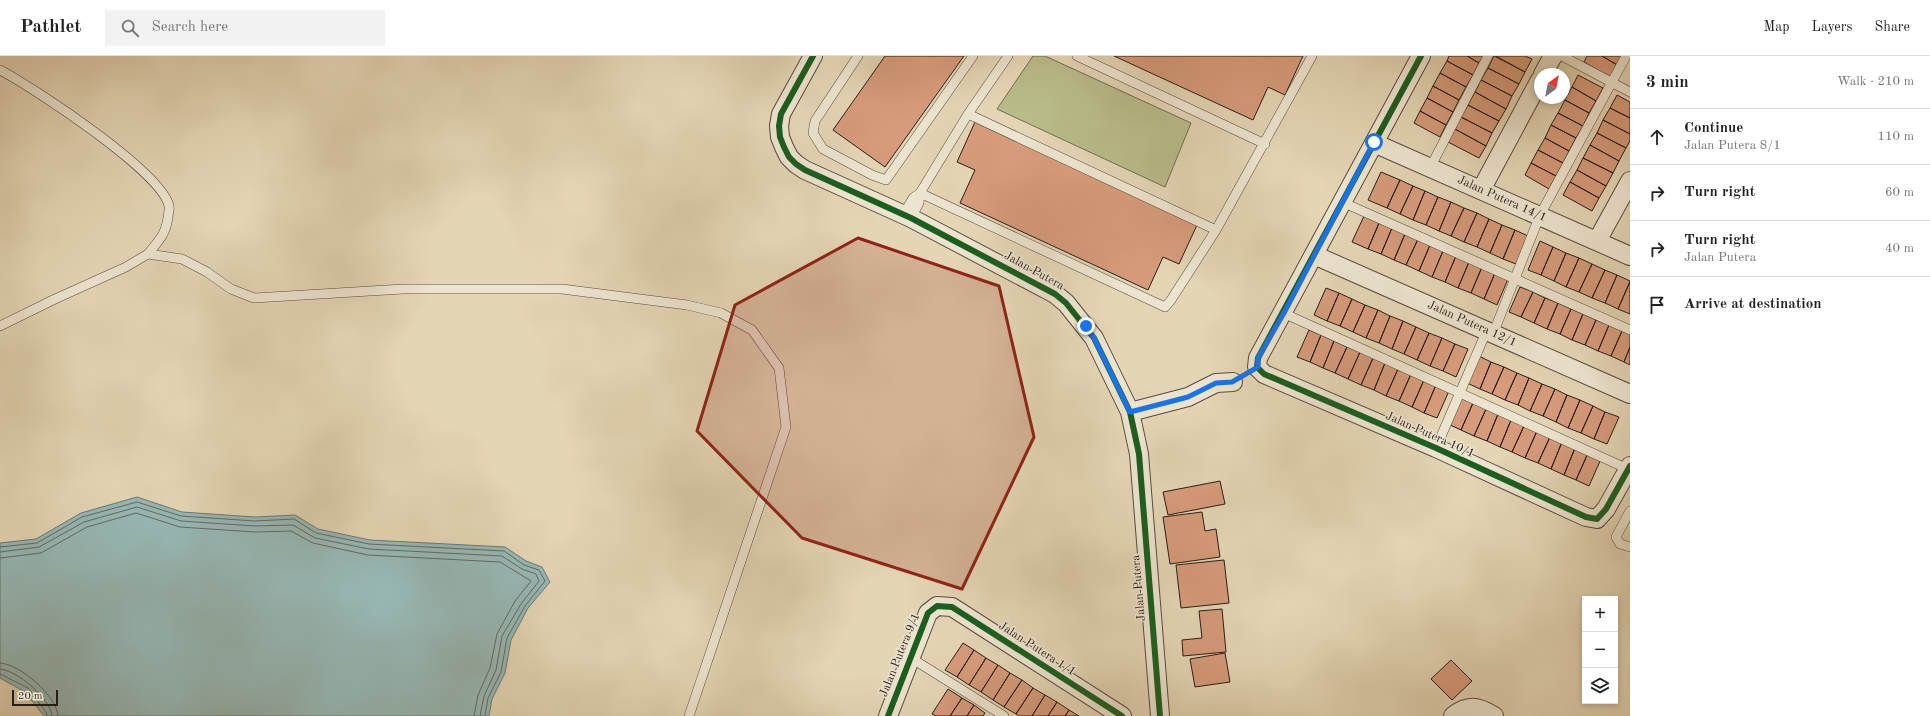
<!DOCTYPE html>
<meta charset="utf-8">
<style>
:root{--surface:#fff;--page:#f2f2f2;--text:#222;--muted:#767676;--line:#e0e0e0}
body{margin:0;font-family:"Old Standard TT",serif;background:var(--page);color:var(--text)}
.controls{position:absolute;right:12px;bottom:12px;display:grid;overflow:hidden;border-radius:0px;box-shadow:0 2px 6px #0003}
.controls button{width:36px;height:36px;display:grid;place-items:center;padding:0;border:0;border-bottom:1px solid var(--line);background:var(--surface);color:var(--text);font:20px sans-serif}
.compass{position:absolute;left:1534px;top:12px;width:36px;height:36px;border-radius:50%;background:var(--surface);box-shadow:0 2px 6px #0003;rotate:32deg}
.scale{position:absolute;left:12px;bottom:10px;width:46px;box-sizing:border-box;padding-left:4px;border:2px solid #2a1c16;border-top:0;font-size:11px;line-height:14px;white-space:nowrap;color:#2a1c16;-webkit-text-stroke:3px #ede4cf;paint-order:stroke}
.stop{position:absolute;width:12px;height:12px;margin:-9px;border:3px solid #1a73e8;border-radius:50%;background:#fff}
.stop.end{background:#1a73e8;border-color:#fff;box-shadow:0 1px 4px #0008}
.list{margin:0;padding:0;list-style:none}
h2{display:flex;justify-content:space-between;align-items:center;height:52px;margin:0;padding:0 16px;font-size:17px}
h2 small{font-size:13px;font-weight:400;color:var(--muted)}
.list li{display:grid;grid-template-columns:26px 1fr auto;gap:12px;align-items:center;box-sizing:border-box;height:56px;padding:0 16px;border-top:1px solid var(--line)}
.list b{display:block;font-size:15px;white-space:nowrap}
.list p{margin:0;font-size:13px;white-space:nowrap;color:var(--muted)}
.list em{font-size:13px;font-style:normal;color:var(--muted)}
.icon{flex:none;width:22px;height:22px;fill:none;stroke:currentColor;stroke-width:2;stroke-linecap:round;stroke-linejoin:round}
.map{position:relative;flex:none;width:1630px;height:660px;overflow:hidden}
header{display:flex;align-items:center;gap:24px;box-sizing:border-box;height:56px;padding:0 20px;background:var(--surface);border-bottom:1px solid var(--line)}
header strong{font-size:19px}
nav{display:flex;gap:22px;margin-inline-start:auto;font-size:14px}
.search{width:280px;height:36px;background:var(--page);display:flex;align-items:center;gap:10px;box-sizing:border-box;padding:0 14px;border-radius:0px;color:var(--muted);font-size:15px}
main{display:flex}
aside{flex:1;background:var(--surface)}
.map>svg:first-child{display:block}
.green{fill:#b9bc8a;stroke:#726c50}
.water{fill:#97b7b4;stroke:#6b7975}
.lines{fill:none;stroke-linecap:round;stroke-linejoin:round}
.shore{stroke:#606a65;stroke-width:1}
.building{fill:#d69b7b;stroke:#2a1c16}
.service-casing{stroke:#584a3e;stroke-width:10}
.minor-casing{stroke:#584a3e;stroke-width:20}
.service{stroke:#ede4cf;stroke-width:9}
.minor{stroke:#ede4cf;stroke-width:18}
.cycleway-casing{stroke:#ede4cf;stroke-width:8}
.cycleway{stroke:#1b5e20;stroke-width:6}
.route{stroke:#1a73e8;stroke-width:5}
.marked{fill:#8f2418;fill-opacity:0.2;stroke:#8f2418;stroke-width:3;stroke-linejoin:round}
.labels{text-anchor:middle;dominant-baseline:central;stroke-width:3;stroke-linejoin:round;paint-order:stroke}
.street-label{font-size:12px;fill:#2a1c16;stroke:#ede4cf}
</style>
<header>
<strong>Pathlet</strong>
<div class="search"><svg class="icon" aria-label="search" viewBox="0 0 24 24"><circle cx="10" cy="10" r="6"/><path d="M15 15l6 6"/></svg>Search here</div>
<nav><a>Map</a><a>Layers</a><a>Share</a></nav>
</header>
<main>
<div class="map">
<svg width="1630" height="660" viewBox="0 0 1630 660">
<rect width="100%" height="100%" fill="#e4d5b5"/>
<filter id="stains"><feTurbulence type="fractalNoise" baseFrequency=".005" numOctaves="4"/><feColorMatrix values="0 0 0 0 .2 0 0 0 0 .09 0 0 0 0 .02 0 0 0 .5 -.17"/></filter>
<radialGradient id="worn" r=".72"><stop offset=".6" stop-color="#630" stop-opacity="0"/><stop offset="1" stop-color="#630" stop-opacity=".3"/></radialGradient>
<path class="green" d="M1033,0H1045L1191,67L1165,131L997,53Z"/>
<path class="water" d="M137,441L182,456L255,461L295,459L318,473L370,484L505,491L526,505L542,511L550,526L528,552L511,584L505,617L492,643L489,660H44L25,636L0,622V487L36,483L81,457Z"/>
<g class="lines">
<path class="shore" d="M0,491L37,487L82,461L137,446L181,460L255,465L294,463L316,477L369,488L504,495L524,509L539,514L545,525L525,550L507,582L501,616L488,642L485,660
M0,496L39,491L84,466L137,451L181,465L255,470L293,469L315,482L369,493L502,500L522,513L536,518L539,525L521,548L502,580L496,614L484,640L480,660
M0,502L41,497L87,471L136,457L180,471L255,476L291,475L313,487L368,499L500,506L531,525L515,545L497,578L490,612L478,639L474,660
M0,607C20,608 57,640 58,660
M0,613C17,614 51,643 52,660
M0,618L28,632L46,656L47,660"/>
</g>
<path class="building" d="M885,0H964L885,111L833,74Z
M1114,0H1303L1285,39L1268,31L1253,64Z
M1449,0H1467L1479,7L1473,19L1447,5Z
M1467,0H1483L1479,7Z
M1494,0L1525,16L1519,28L1488,12Z
M1496,0H1525L1532,3L1525,16Z
M1587,0H1602L1619,10L1611,22L1584,6Z
M1602,0H1624L1619,10Z
M1447,5L1473,19L1466,31L1440,17Z
M1488,12L1519,28L1512,40L1481,24Z
M1440,17L1466,31L1459,44L1433,30Z
M1578,19L1603,32L1596,45L1572,31Z
M1481,24L1512,40L1506,53L1475,36Z
M1433,30L1459,44L1453,56L1427,42Z
M1572,31L1596,45L1589,57L1565,44Z
M1475,36L1506,53L1499,65L1468,49Z
M1617,39L1630,46V62L1610,52Z
M1427,42L1453,56L1446,69L1420,55Z
M1565,44L1589,57L1583,70L1558,57Z
M1468,49L1499,65L1492,77L1461,61Z
M1610,52L1630,62V78L1603,64Z
M1420,55L1446,69L1440,81L1414,67Z
M1558,57L1583,70L1576,82L1551,69Z
M1461,61L1492,77L1486,90L1455,73Z
M1603,64L1630,78V85L1626,92L1597,77Z
M975,66L1197,169L1179,208L1163,201L1148,234L960,147L975,114L957,106Z
M1551,69L1576,82L1569,95L1545,82Z
M1455,73L1486,90L1479,102L1448,86Z
M1597,77L1626,92L1619,105L1590,89Z
M1545,82L1569,95L1563,107L1538,94Z
M1590,89L1619,105L1613,117L1583,102Z
M1538,94L1563,107L1556,120L1531,107Z
M1583,102L1613,117L1606,130L1577,114Z
M1531,107L1556,120L1549,133L1525,119Z
M1577,114L1606,130L1599,142L1570,126Z
M1381,116L1400,124L1387,152L1368,144Z
M1400,124L1413,130L1400,158L1387,152Z
M1570,126L1599,142L1592,155L1563,139Z
M1413,130L1425,135L1413,164L1400,158Z
M1425,135L1438,141L1426,169L1413,164Z
M1438,141L1451,146L1439,175L1426,169Z
M1451,146L1464,152L1451,180L1439,175Z
M1464,152L1477,157L1464,186L1451,180Z
M1477,157L1489,163L1477,191L1464,186Z
M1364,160L1379,167L1368,193L1352,186Z
M1489,163L1502,169L1490,197L1477,191Z
M1379,167L1392,172L1381,198L1368,193Z
M1502,169L1515,174L1503,203L1490,197Z
M1392,172L1405,178L1394,204L1381,198Z
M1515,174L1528,180L1516,208L1503,203Z
M1405,178L1418,183L1406,209L1394,204Z
M1418,183L1430,189L1419,215L1406,209Z
M1540,185L1553,191L1541,219L1528,214Z
M1430,189L1443,195L1432,221L1419,215Z
M1553,191L1566,197L1554,225L1541,219Z
M1443,195L1456,200L1445,226L1432,221Z
M1566,197L1579,202L1566,231L1554,225Z
M1456,200L1469,206L1458,232L1445,226Z
M1579,202L1592,208L1579,236L1566,231Z
M1469,206L1482,211L1471,237L1458,232Z
M1592,208L1605,214L1592,242L1579,236Z
M1482,211L1495,217L1484,243L1471,237Z
M1605,214L1617,219L1605,247L1592,242Z
M1495,217L1508,223L1497,249L1484,243Z
M1617,219L1630,225L1618,253L1605,247Z
M1630,226V258L1618,253Z
M1520,231L1533,236L1521,261L1509,256Z
M1326,232L1339,237L1327,265L1314,259Z
M1533,236L1545,242L1534,267L1521,261Z
M1339,237L1352,243L1340,270L1327,265Z
M1545,242L1558,247L1547,273L1534,267Z
M1352,243L1365,249L1353,276L1340,270Z
M1558,247L1571,253L1560,278L1547,273Z
M1365,249L1378,254L1366,282L1353,276Z
M1571,253L1583,258L1572,284L1560,278Z
M1378,254L1390,260L1379,287L1366,282Z
M1583,258L1596,264L1585,289L1572,284Z
M1390,260L1403,265L1392,293L1379,287Z
M1596,264L1609,269L1598,295L1585,289Z
M1403,265L1416,271L1404,298L1392,293Z
M1609,269L1622,275L1611,300L1598,295Z
M1416,271L1429,277L1417,304L1404,298Z
M1309,274L1321,279L1310,306L1297,301Z
M1622,275L1630,278V291L1624,306L1611,300Z
M1429,277L1442,282L1430,310L1417,304Z
M1321,279L1334,285L1323,312L1310,306Z
M1442,282L1455,288L1443,315L1430,310Z
M1334,285L1347,291L1335,317L1323,312Z
M1455,288L1468,293L1456,321L1443,315Z
M1347,291L1360,296L1348,323L1335,317Z
M1630,291V309L1624,306Z
M1360,296L1373,302L1361,329L1348,323Z
M1479,300L1491,306L1480,333L1467,327Z
M1373,302L1385,307L1374,334L1361,329Z
M1491,306L1504,311L1492,338L1480,333Z
M1385,307L1398,313L1386,340L1374,334Z
M1504,311L1517,317L1505,344L1492,338Z
M1398,313L1411,318L1399,345L1386,340Z
M1517,317L1529,322L1518,349L1505,344Z
M1411,318L1424,324L1412,351L1399,345Z
M1529,322L1542,328L1530,355L1518,349Z
M1424,324L1436,329L1424,357L1412,351Z
M1542,328L1555,333L1543,360L1530,355Z
M1436,329L1449,335L1437,362L1424,357Z
M1555,333L1567,339L1556,366L1543,360Z
M1567,339L1580,344L1568,372L1556,366Z
M1460,342L1473,347L1461,374L1448,368Z
M1580,344L1593,350L1581,377L1568,372Z
M1473,347L1486,353L1474,380L1461,374Z
M1593,350L1605,356L1594,383L1581,377Z
M1486,353L1498,358L1487,385L1474,380Z
M1605,356L1619,361L1607,388L1594,383Z
M1498,358L1511,364L1500,391L1487,385Z
M1511,364L1524,370L1512,396L1500,391Z
M1524,370L1537,375L1525,402L1512,396Z
M1537,375L1550,381L1538,407L1525,402Z
M1550,381L1562,386L1551,413L1538,407Z
M1562,386L1575,392L1564,419L1551,413Z
M1575,392L1588,397L1576,424L1564,419Z
M1588,397L1601,403L1589,430L1576,424Z
M1220,425L1225,448L1168,459L1163,436Z
M1202,456L1205,475L1216,473L1220,501L1170,508L1163,461Z
M1224,504L1229,547L1181,552L1176,509Z
M1222,553L1226,596L1183,600L1182,584L1202,582L1199,555Z
M963,587L974,594L957,621L945,614Z
M974,594L986,602L969,629L957,621Z
M1225,597L1230,626L1195,631L1190,603Z
M986,602L998,609L981,636L969,629Z
M1451,604L1472,625L1452,644L1431,623Z
M998,609L1010,617L993,644L981,636Z
M1010,617L1022,624L1004,651L993,644Z
M1022,624L1033,632L1016,658L1004,651Z
M1033,632L1045,639L1032,660H1019L1016,658Z
M948,633L962,642L950,660H936L932,658Z
M1045,639L1057,646L1048,660H1032Z
M962,642L974,649L967,660H950Z
M1057,646L1069,654L1065,660H1048Z
M974,649L985,657L983,660H967Z
M1069,654L1079,660H1065Z"/>
<g class="lines">
<g class="service-casing">
<path id="service" d="M858,0L815,65L813,77L823,93L872,119L886,124L973,0
M1077,0L1265,88
M1562,0L1630,36
M0,14C34,32 162,116 169,150C170,153 168,158 168,162C165,180 159,184 148,198
M968,58L1216,174
M1430,112L1488,0
M920,137L1165,251L1171,244L1216,174L1312,0
M1342,146L1630,274
M904,158L913,142L920,137L968,58L1008,0
M911,162L919,147L920,137
M1283,257L1628,413
M0,270L55,243L126,211L148,198L182,203L207,216L231,233L254,242L403,233H562L687,249L721,257L752,274L779,312L786,371L689,660
M1493,278L1540,159L1626,0
M1436,392L1487,274
M1630,455L1616,481L1620,488L1630,491
M911,602L1004,660"/>
</g>
<g class="minor-casing">
<path id="minor" d="M813,0L781,58L779,70L780,81L784,91L789,101L796,108L805,114L911,162L1055,238L1066,247L1094,282L1130,356L1139,398L1160,660
M1543,18L1553,0
M1374,87L1630,200
M1481,134L1540,24
M1597,185L1630,125
M1314,199L1630,338
M1257,311L1264,318L1436,392L1586,461L1597,463L1606,453L1630,410
M1257,311L1258,302L1421,0
M1130,356L1188,341L1216,327L1233,326
M888,660L928,557L937,550L952,551L1122,660
M1453,660C1468,648 1478,650 1494,660"/>
</g>
<use href="#service" class="service"/>
<use href="#minor" class="minor"/>
<g class="cycleway-casing">
<path id="cycleway" d="M813,0L781,58L779,70L780,81L784,91L789,101L796,108L805,114L911,162L1055,238L1066,247L1094,282L1130,356L1139,398L1160,660
M1421,0L1258,302L1257,311L1264,318L1436,392L1586,461L1597,463L1606,453L1630,410
M888,660L928,557L937,550L952,551L1122,660"/>
</g>
<use href="#cycleway" class="cycleway"/>
</g>
<g class="lines">
<path class="route" d="M1086,270L1094,282L1130,356L1188,341L1216,327L1232,326L1258,311V302L1284,257L1374,86"/>
</g>
<path class="marked" d="M858,182L999,230L1034,381L962,533L802,482L697,375L735,249Z"/>
<g class="labels">
<g class="street-label">
<text transform="translate(1502 143) rotate(24)">Jalan Putera 14/1</text>
<text transform="translate(1034 215) rotate(29)">Jalan Putera</text>
<text transform="translate(1472 268) rotate(24)">Jalan Putera 12/1</text>
<text transform="translate(1430 379) rotate(24)">Jalan Putera 10/1</text>
<text transform="translate(1139 532) rotate(-95)">Jalan Putera</text>
<text transform="translate(1037 593) rotate(33)">Jalan Putera 1/1</text>
<text transform="translate(900 599) rotate(-68)">Jalan Putera 9/1</text>
</g>
</g>
<rect width="100%" height="100%" filter="url(#stains)"/>
<rect width="100%" height="100%" fill="url(#worn)"/>
</svg>
<div class="controls">
<button>+</button>
<button>−</button>
<button><svg class="icon" aria-label="layers" viewBox="0 0 24 24"><path d="M12 4l9 5-9 5-9-5zM3 14l9 5 9-5"/></svg></button>
</div>
<svg class="compass" viewBox="-18 -18 36 36"><path d="M0-13l5 13h-10z" fill="#e53935"/><path d="M0 13l5-13h-10z" fill="#767676"/></svg>
<div class="scale">20 m</div>
<div class="stop" style="left:1374px;top:86px"></div>
<div class="stop end" style="left:1086px;top:270px"></div>
</div>
<aside>
<h2>3 min<small>Walk · 210 m</small></h2>
<ul class="list">
<li><svg class="icon" aria-label="ahead" viewBox="0 0 24 24"><path d="M12 20V5M6 11l6-6 6 6"/></svg><div><b>Continue</b><p>Jalan Putera 8/1</p></div><em>110 m</em></li>
<li><svg class="icon" aria-label="right" viewBox="0 0 24 24"><path d="M7 20v-9h11M14 6l5 5-5 5"/></svg><div><b>Turn right</b></div><em>60 m</em></li>
<li><svg class="icon" aria-label="right" viewBox="0 0 24 24"><path d="M7 20v-9h11M14 6l5 5-5 5"/></svg><div><b>Turn right</b><p>Jalan Putera</p></div><em>40 m</em></li>
<li><svg class="icon" aria-label="arrive" viewBox="0 0 24 24"><path d="M6 21V4h12l-3 4 3 4H6"/></svg><div><b>Arrive at destination</b></div></li>
</ul>
</aside>
</main>
